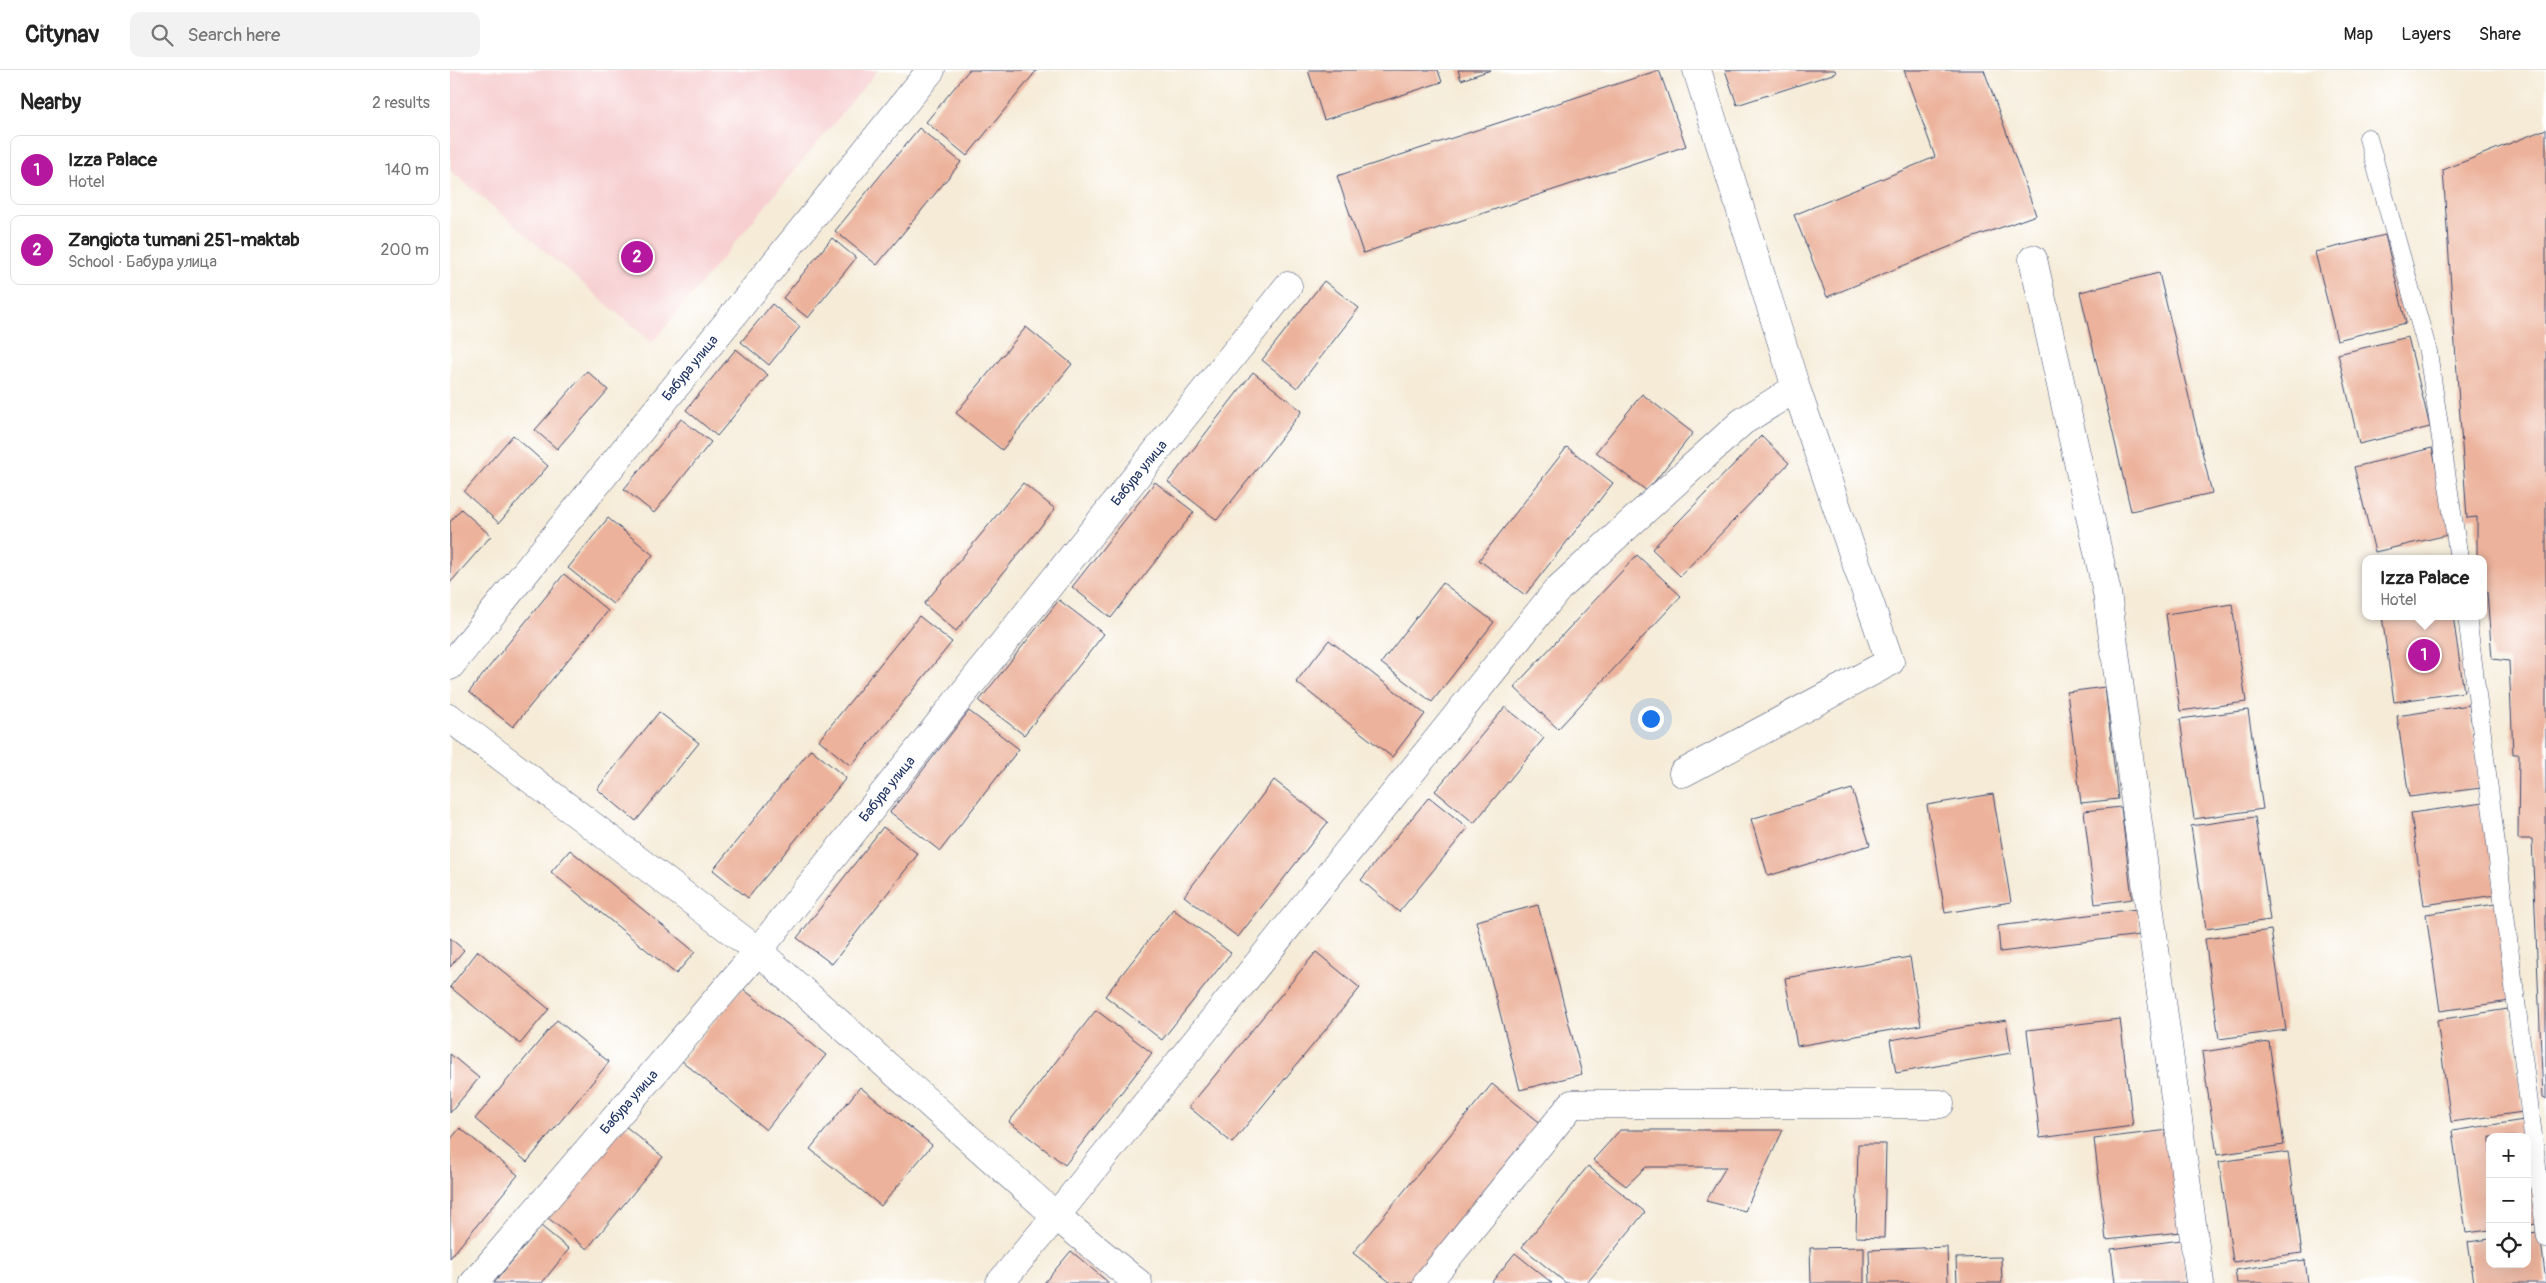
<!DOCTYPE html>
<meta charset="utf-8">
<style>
:root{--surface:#fff;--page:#f2f2f2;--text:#222;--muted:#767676;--line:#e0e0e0;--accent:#b5179e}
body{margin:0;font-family:Pangolin,sans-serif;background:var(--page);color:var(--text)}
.controls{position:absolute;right:15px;bottom:15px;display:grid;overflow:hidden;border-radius:10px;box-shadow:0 5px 20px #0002}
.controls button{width:45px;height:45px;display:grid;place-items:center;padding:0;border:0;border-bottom:1px solid var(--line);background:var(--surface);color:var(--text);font:25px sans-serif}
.you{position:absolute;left:1200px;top:648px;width:18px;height:18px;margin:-12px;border:4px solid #fff;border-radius:50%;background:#1a73e8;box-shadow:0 0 0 8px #1a73e833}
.badge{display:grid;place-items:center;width:32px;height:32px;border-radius:50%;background:var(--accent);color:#fff;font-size:16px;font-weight:700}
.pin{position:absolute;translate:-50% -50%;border:2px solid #fff;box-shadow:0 1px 5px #0006}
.popup{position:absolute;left:1912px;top:485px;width:125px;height:65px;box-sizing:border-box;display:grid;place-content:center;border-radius:10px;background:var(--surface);filter:drop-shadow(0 1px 4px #0005);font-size:16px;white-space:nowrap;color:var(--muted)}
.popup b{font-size:19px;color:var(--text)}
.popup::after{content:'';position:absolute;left:50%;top:100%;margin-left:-10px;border:10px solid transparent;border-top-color:var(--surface)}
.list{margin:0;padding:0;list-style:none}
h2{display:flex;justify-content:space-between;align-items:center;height:65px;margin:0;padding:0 20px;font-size:21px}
h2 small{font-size:16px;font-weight:400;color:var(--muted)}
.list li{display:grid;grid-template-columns:32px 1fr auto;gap:15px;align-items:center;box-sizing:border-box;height:70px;margin:0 10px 10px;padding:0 10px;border:1px solid var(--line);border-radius:10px}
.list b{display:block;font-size:19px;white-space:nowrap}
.list p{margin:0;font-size:16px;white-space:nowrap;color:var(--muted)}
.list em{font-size:16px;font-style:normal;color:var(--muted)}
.icon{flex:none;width:28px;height:28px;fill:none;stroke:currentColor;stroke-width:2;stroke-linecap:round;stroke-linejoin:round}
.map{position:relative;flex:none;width:2096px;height:1213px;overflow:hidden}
header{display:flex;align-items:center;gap:30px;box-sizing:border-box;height:70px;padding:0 25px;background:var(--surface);border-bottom:1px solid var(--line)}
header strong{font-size:24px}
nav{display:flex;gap:28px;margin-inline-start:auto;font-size:18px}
.search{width:350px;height:45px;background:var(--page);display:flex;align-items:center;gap:12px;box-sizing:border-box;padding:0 18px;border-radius:10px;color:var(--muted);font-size:19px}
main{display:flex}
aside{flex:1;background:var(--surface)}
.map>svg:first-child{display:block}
.built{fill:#f7cfd0}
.building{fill:#ecb29b}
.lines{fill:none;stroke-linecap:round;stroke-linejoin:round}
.lane-casing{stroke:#3c4b70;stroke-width:19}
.street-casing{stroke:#3c4b70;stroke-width:29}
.lane{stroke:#fff;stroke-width:18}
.street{stroke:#fff;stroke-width:28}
.labels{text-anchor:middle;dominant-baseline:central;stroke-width:4.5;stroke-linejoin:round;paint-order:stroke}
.street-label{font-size:14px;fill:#1b2f5e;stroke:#fff}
</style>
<header>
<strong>Citynav</strong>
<div class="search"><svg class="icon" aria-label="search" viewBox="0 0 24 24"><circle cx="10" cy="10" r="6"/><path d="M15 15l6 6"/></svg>Search here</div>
<nav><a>Map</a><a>Layers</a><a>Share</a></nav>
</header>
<main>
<aside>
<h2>Nearby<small>2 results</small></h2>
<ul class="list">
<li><span class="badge">1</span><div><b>Izza Palace</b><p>Hotel</p></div><em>140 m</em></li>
<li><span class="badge">2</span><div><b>Zangiota tumani 251-maktab</b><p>School · Бабура улица</p></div><em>200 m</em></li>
</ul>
</aside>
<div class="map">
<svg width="2096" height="1213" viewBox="0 0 2096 1213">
<rect width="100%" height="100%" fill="#fff"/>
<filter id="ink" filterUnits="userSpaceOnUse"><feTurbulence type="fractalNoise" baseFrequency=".02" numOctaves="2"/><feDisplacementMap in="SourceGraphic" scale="10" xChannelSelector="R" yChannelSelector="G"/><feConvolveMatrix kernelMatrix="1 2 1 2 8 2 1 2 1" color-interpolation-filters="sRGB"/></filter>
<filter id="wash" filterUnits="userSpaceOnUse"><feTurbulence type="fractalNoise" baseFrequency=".0096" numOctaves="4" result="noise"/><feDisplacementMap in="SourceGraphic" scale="20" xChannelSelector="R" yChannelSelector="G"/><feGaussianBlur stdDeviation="1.12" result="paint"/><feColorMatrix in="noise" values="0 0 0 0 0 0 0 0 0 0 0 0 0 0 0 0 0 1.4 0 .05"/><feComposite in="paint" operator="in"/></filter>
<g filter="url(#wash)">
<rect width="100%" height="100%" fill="#f5ebd7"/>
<path class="built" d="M0,0H428L202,273L0,100Z"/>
<g id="blocks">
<path class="building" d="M519,0H587L517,86L476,52Z
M858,0H988L992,12L874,50Z
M1008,0H1041L1011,10Z
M1209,0L1236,76L913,183L887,106Z
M1275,0H1385L1386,3L1287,35Z
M1454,0H1534L1586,145L1516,170L1377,227L1344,145L1485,87Z
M469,58L511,92L427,195L385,161Z
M2096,59V1029L2093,1028L2082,769H2068L2069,684H2063L2059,591L2042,589L2037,522H2033V489H2027V447L2017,448L1993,100Z
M1935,165L1956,253L1887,270L1865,182Z
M382,168L406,188L358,248L333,228Z
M1709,203L1762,423L1681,441L1630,222Z
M874,211L909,238L847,318L812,290Z
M322,234L350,257L319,295L291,272Z
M576,257L622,294L552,380L506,343Z
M1958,267L1980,357L1909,374L1888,284Z
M286,279L318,305L267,366L236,340Z
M137,301L158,320L107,379L85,360Z
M803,302L852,341L767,450L718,412Z
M1192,324L1243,363L1197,421L1146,382Z
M231,349L261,372L204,443L174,419Z
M63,365L98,396L49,453L14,422Z
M1311,366L1339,393L1230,506L1202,479Z
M1117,377L1163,413L1075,525L1029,490Z
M1982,378L2002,464L1925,482L1904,397Z
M705,412L744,442L661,548L622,517Z
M573,413L605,439L506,561L474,534Z
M11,439L41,466L0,513V452Z
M158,448L203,485L163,534L118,498Z
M1187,485L1231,526L1108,659L1064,617Z
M114,504L158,541L63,657L19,622Z
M993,513L1044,552L982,632L931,593Z
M609,530L654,564L574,665L529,631Z
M1782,534L1796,632L1730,641L1716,544Z
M469,546L502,572L401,696L369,670Z
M1932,546H2003L2014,622L1944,632Z
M879,570L975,644L942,687L846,612Z
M1655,617L1668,729L1631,733L1617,622Z
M2019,635L2031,718L1959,727L1947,646Z
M1055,637L1094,668L1024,753L985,721Z
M1798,640L1813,739L1744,749L1730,649Z
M519,641L569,679L490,781L440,742Z
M209,642L249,673L186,751L147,719Z
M361,679L396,708L298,828L263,800Z
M824,710L878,752L788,867L734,826Z
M1402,719L1420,775L1318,806L1301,749Z
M1543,724L1561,832L1495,843L1477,735Z
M979,727L1018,758L949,842L911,810Z
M2033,733L2046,825L1974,835L1961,743Z
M1671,737L1682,829L1645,834L1634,741Z
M1805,747L1820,850L1756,859L1741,756Z
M433,757L468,784L382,894L347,868Z
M120,780L245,882L226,904L101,802Z
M2046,834L2060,931L1990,941L1976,844Z
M1088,835L1132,1004L1070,1020L1026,851Z
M723,839L781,883L712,970L655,926Z
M1687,839L1690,865L1550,882L1548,856Z
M1821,860L1836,960L1769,969L1755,869Z
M0,868L14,880L0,897Z
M28,881L99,939L70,974L0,917Z
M866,882L910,918L782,1073L739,1037Z
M1460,887L1471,955L1347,976L1335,908Z
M292,918L376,985L316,1060L232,991Z
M2058,939L2073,1042L2001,1052L1987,950Z
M646,940L702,983L615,1095L559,1052Z
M1670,949L1683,1056L1590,1068L1577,960Z
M107,950L159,992L77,1092L25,1049Z
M1556,950L1561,983L1446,1003L1440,970Z
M1819,972L1834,1075L1767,1085L1752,982Z
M0,984L29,1008L0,1043Z
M1042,1014L1098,1059L971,1213H941L903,1183Z
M410,1017L482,1075L431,1136L360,1079Z
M2074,1050L2077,1067H2040V1160L2016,1163L2002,1061Z
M174,1055L213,1087L137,1179L98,1148Z
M10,1058L68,1105L0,1188V1070Z
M1170,1060H1333L1295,1141L1256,1131L1276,1097H1196L1176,1116L1143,1090Z
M1719,1060L1731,1162L1656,1170L1644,1069Z
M1408,1074H1436L1434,1168L1406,1167Z
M2077,1078L2089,1154L2077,1155Z
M1838,1082L1852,1183L1783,1192L1769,1092Z
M1138,1096L1195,1142L1137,1213H1116L1072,1177Z
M91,1156L119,1179L92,1213H44Z
M2090,1162L2096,1213H2024L2018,1172L2040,1169V1194H2077V1163Z
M1731,1170L1736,1213H1665L1661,1179Z
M1414,1177V1213H1361L1360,1178Z
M1497,1177L1498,1213H1420L1419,1180Z
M621,1181L659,1213H594Z
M1065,1183L1102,1213H1041Z
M1551,1187L1552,1213H1507L1506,1188Z
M1855,1190L1858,1213H1787L1785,1200Z"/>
</g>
</g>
<g filter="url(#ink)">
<use href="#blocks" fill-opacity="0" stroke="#3c4b70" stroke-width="1"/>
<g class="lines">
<g class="lane-casing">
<path id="lane" d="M1918,68L1978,282L2009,489
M2017,546L2096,1168"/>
</g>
<g class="street-casing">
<path id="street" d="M1583,189L1657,523L1750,1213
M0,596L481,0
M0,648L308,881L606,1146L688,1213
M1233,703L1440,592L1346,318L1247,0
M24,1213L308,881L838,216
M550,1213L606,1146L1108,519L1292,352L1346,318
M977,1213L1122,1034H1490"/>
</g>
<use href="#lane" class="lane"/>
<use href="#street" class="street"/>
</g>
</g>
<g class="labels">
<g class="street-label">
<text transform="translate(240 298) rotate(-51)">Бабура улица</text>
<text transform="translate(689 403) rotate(-51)">Бабура улица</text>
<text transform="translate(437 719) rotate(-51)">Бабура улица</text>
<text transform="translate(179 1032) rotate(-49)">Бабура улица</text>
</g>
</g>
</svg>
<div class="controls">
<button>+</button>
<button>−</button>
<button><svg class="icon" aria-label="locate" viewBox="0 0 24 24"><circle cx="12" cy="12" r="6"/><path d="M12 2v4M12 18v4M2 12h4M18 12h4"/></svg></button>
</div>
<div class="you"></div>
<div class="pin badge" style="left:1974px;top:585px">1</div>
<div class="popup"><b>Izza Palace</b>Hotel</div>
<div class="pin badge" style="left:187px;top:187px">2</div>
</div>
</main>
